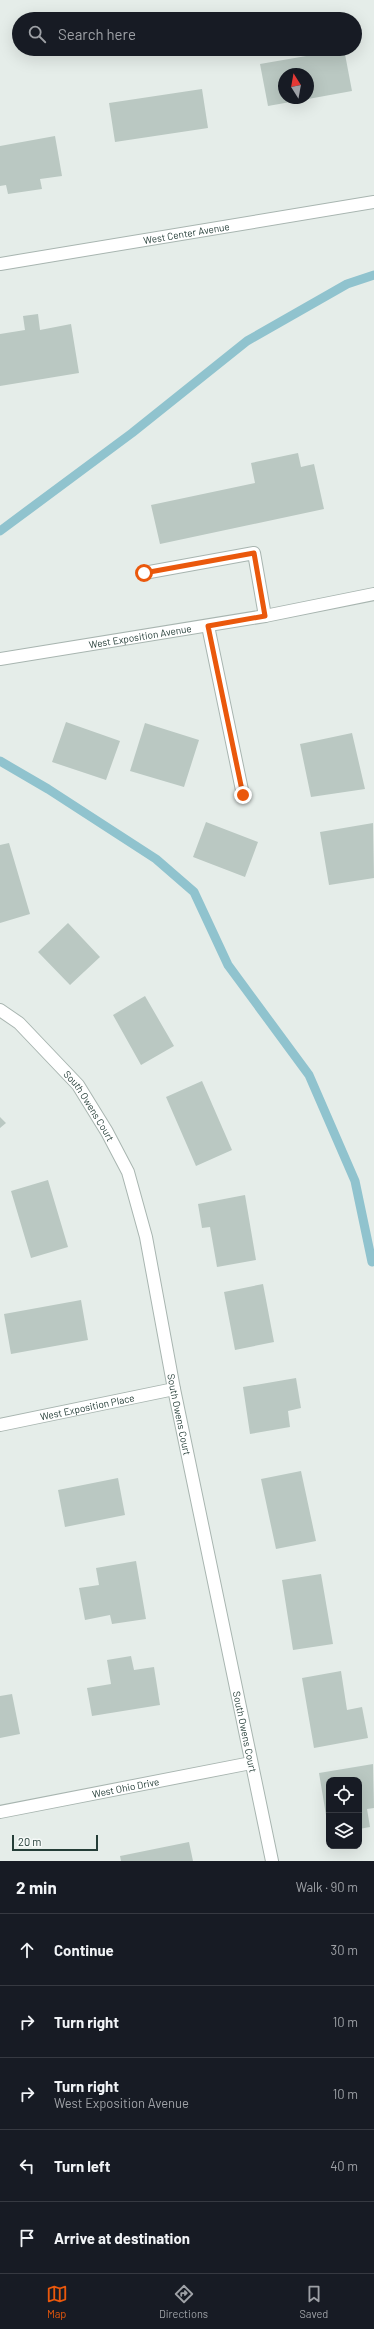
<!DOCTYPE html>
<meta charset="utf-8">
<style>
:root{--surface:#171b24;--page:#20242c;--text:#f1f3f6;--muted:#9ea1a6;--line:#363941;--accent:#ea580c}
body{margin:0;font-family:Barlow,sans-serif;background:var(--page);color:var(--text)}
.controls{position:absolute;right:12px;bottom:12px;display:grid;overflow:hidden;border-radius:8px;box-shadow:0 4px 16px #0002}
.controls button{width:36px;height:36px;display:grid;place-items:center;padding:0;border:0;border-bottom:1px solid var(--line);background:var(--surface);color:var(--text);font:20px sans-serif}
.compass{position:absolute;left:278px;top:68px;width:36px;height:36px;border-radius:50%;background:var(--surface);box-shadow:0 4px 16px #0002;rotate:349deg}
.scale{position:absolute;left:12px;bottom:10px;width:86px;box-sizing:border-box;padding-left:4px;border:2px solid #253e38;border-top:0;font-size:11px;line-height:14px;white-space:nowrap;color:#253e38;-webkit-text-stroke:3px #f5f9f7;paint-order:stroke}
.stop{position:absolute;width:12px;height:12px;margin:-9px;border:3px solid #ea580c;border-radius:50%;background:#fff}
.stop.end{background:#ea580c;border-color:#fff;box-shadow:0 1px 4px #0008}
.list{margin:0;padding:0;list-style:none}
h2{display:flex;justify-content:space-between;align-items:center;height:52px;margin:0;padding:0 16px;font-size:17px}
h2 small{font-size:13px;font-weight:400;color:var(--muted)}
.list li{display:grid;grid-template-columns:26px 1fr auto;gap:12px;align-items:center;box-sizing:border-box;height:72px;padding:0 16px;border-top:1px solid var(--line)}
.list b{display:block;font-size:15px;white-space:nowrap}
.list p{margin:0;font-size:13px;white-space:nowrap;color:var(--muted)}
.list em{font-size:13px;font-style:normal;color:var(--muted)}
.icon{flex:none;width:22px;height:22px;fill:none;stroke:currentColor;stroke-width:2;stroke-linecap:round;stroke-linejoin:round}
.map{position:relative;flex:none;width:374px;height:1861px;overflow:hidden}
.search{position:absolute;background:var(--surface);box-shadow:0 4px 16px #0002;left:12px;right:12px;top:12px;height:44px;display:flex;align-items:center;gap:10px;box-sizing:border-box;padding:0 14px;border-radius:22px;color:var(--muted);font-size:15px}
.sheet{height:412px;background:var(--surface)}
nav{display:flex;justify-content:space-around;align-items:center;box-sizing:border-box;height:56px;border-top:1px solid var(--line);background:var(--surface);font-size:11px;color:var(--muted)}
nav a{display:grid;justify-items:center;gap:2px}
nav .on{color:var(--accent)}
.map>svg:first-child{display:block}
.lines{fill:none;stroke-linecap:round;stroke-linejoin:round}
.stream{stroke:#90c3ce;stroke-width:9}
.building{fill:#bac8c2}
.service-casing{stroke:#a8b5b0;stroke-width:14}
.minor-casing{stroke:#a8b5b0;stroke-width:14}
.service{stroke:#fff;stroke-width:12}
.minor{stroke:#fff;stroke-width:12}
.route{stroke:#ea580c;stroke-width:5}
.labels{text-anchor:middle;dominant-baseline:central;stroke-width:3;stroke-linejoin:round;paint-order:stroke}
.street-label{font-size:10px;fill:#253e38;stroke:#f5f9f7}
</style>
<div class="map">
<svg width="374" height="1861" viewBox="0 0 374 1861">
<rect width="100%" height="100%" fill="#e5ede9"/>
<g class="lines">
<path class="stream" d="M0,531L132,433L247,341L347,284L374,275
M0,761L48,789L156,859L194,892L228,965L309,1075L355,1181L372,1262"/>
</g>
<path class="building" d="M311,49H344L352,91L308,99V74H284V98L307,99L268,106L260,64L312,55Z
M202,89L208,128L115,142L109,103Z
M55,136L62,176L40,179L42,189L8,194L6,185L0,186V146Z
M38,314L40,330L71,324L79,373L0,386V334L25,330L23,316Z
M298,453L301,467L314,464L324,509L160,544L151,505L255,483L251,463Z
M66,722L120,741L106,780L52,762Z
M145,723L199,740L184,787L130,771Z
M352,733L365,789L311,797L300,744Z
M206,822L258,842L245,877L193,857Z
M373,823L374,878L329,885L320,832Z
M9,843L30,914L0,923V845Z
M68,923L100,957L70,985L38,952Z
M145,996L174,1046L141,1065L113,1015Z
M202,1081L232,1150L196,1166L166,1097Z
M0,1117L6,1123L0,1128Z
M48,1180L68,1247L31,1258L11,1191Z
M245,1195L256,1260L217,1267L210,1227L202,1228L198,1204Z
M263,1284L274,1342L235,1350L224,1292Z
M81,1300L88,1340L11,1354L4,1314Z
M296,1378L301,1408L288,1411L290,1427L250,1434L243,1387Z
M301,1471L316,1541L276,1549L261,1479Z
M118,1478L125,1515L65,1527L58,1490Z
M136,1561L146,1619L112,1624L110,1615L85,1620L79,1588L99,1585L96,1568Z
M321,1574L333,1644L293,1650L282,1580Z
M131,1656L134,1670L154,1667L160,1705L92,1716L87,1688L111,1684L107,1660Z
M341,1671L347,1710L362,1707L368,1738L314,1748L302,1678Z
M12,1694L20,1734L0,1738V1696Z
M373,1764L374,1808L367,1809L370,1827L359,1829V1780H329L328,1827L319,1773Z
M189,1842L193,1861H121L120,1856Z"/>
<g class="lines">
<g class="service-casing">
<path id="service" d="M144,573L254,553L265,616
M208,626L243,795"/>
</g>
<g class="minor-casing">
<g id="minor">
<path id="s1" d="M0,264L374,202"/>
<path id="s2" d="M0,659L265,616L374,594"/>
<path id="s3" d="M0,1010L19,1023L78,1085L107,1132L128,1172L146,1237L174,1389L272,1861"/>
<path id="s4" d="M0,1425L174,1389"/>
<path id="s5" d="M0,1812L251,1763"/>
</g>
</g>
<use href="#service" class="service"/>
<use href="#minor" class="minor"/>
</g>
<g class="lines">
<path class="route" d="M144,573L254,553L265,616L208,626L243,795"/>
</g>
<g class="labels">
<g class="street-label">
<text stroke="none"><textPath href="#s1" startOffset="189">West Center Avenue</textPath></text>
<text stroke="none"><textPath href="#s2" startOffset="142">West Exposition Avenue</textPath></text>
<text stroke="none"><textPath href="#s3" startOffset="132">South Owens Court</textPath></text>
<text stroke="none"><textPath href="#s4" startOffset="89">West Exposition Place</textPath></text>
<text stroke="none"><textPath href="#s3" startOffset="457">South Owens Court</textPath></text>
<text stroke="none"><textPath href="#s3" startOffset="781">South Owens Court</textPath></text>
<text stroke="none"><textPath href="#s5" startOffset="128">West Ohio Drive</textPath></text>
</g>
</g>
</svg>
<div class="controls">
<button><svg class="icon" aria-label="locate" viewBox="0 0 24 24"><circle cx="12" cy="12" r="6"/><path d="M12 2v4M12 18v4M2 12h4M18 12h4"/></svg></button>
<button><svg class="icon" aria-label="layers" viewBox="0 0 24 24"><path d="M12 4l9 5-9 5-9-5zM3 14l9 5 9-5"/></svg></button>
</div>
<svg class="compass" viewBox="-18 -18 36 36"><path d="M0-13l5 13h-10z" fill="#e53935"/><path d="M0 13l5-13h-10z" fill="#9ea1a6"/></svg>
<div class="scale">20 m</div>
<div class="stop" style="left:144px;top:573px"></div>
<div class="stop end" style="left:243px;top:795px"></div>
<div class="search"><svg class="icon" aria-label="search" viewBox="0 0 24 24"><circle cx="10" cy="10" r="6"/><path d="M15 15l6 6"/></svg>Search here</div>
</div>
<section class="sheet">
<h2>2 min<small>Walk · 90 m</small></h2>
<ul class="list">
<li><svg class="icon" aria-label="ahead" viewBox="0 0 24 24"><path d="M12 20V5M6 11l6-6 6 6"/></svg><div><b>Continue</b></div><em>30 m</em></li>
<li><svg class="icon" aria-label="right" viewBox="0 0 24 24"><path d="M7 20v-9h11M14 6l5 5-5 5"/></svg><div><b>Turn right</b></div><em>10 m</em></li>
<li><svg class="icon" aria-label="right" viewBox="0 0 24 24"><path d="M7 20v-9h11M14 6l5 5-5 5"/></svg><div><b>Turn right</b><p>West Exposition Avenue</p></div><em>10 m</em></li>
<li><svg class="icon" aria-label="left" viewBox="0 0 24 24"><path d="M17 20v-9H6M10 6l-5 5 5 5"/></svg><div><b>Turn left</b></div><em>40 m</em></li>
<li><svg class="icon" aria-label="arrive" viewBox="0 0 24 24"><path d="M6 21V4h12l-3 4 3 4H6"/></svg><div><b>Arrive at destination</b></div></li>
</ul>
</section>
<nav>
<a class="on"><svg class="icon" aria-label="map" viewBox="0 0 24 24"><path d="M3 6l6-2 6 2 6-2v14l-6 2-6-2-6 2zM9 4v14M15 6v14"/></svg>Map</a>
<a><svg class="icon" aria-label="directions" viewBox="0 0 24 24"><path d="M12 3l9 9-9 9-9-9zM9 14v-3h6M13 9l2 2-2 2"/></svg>Directions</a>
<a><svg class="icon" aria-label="saved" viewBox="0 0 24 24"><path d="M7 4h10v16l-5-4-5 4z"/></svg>Saved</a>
</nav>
